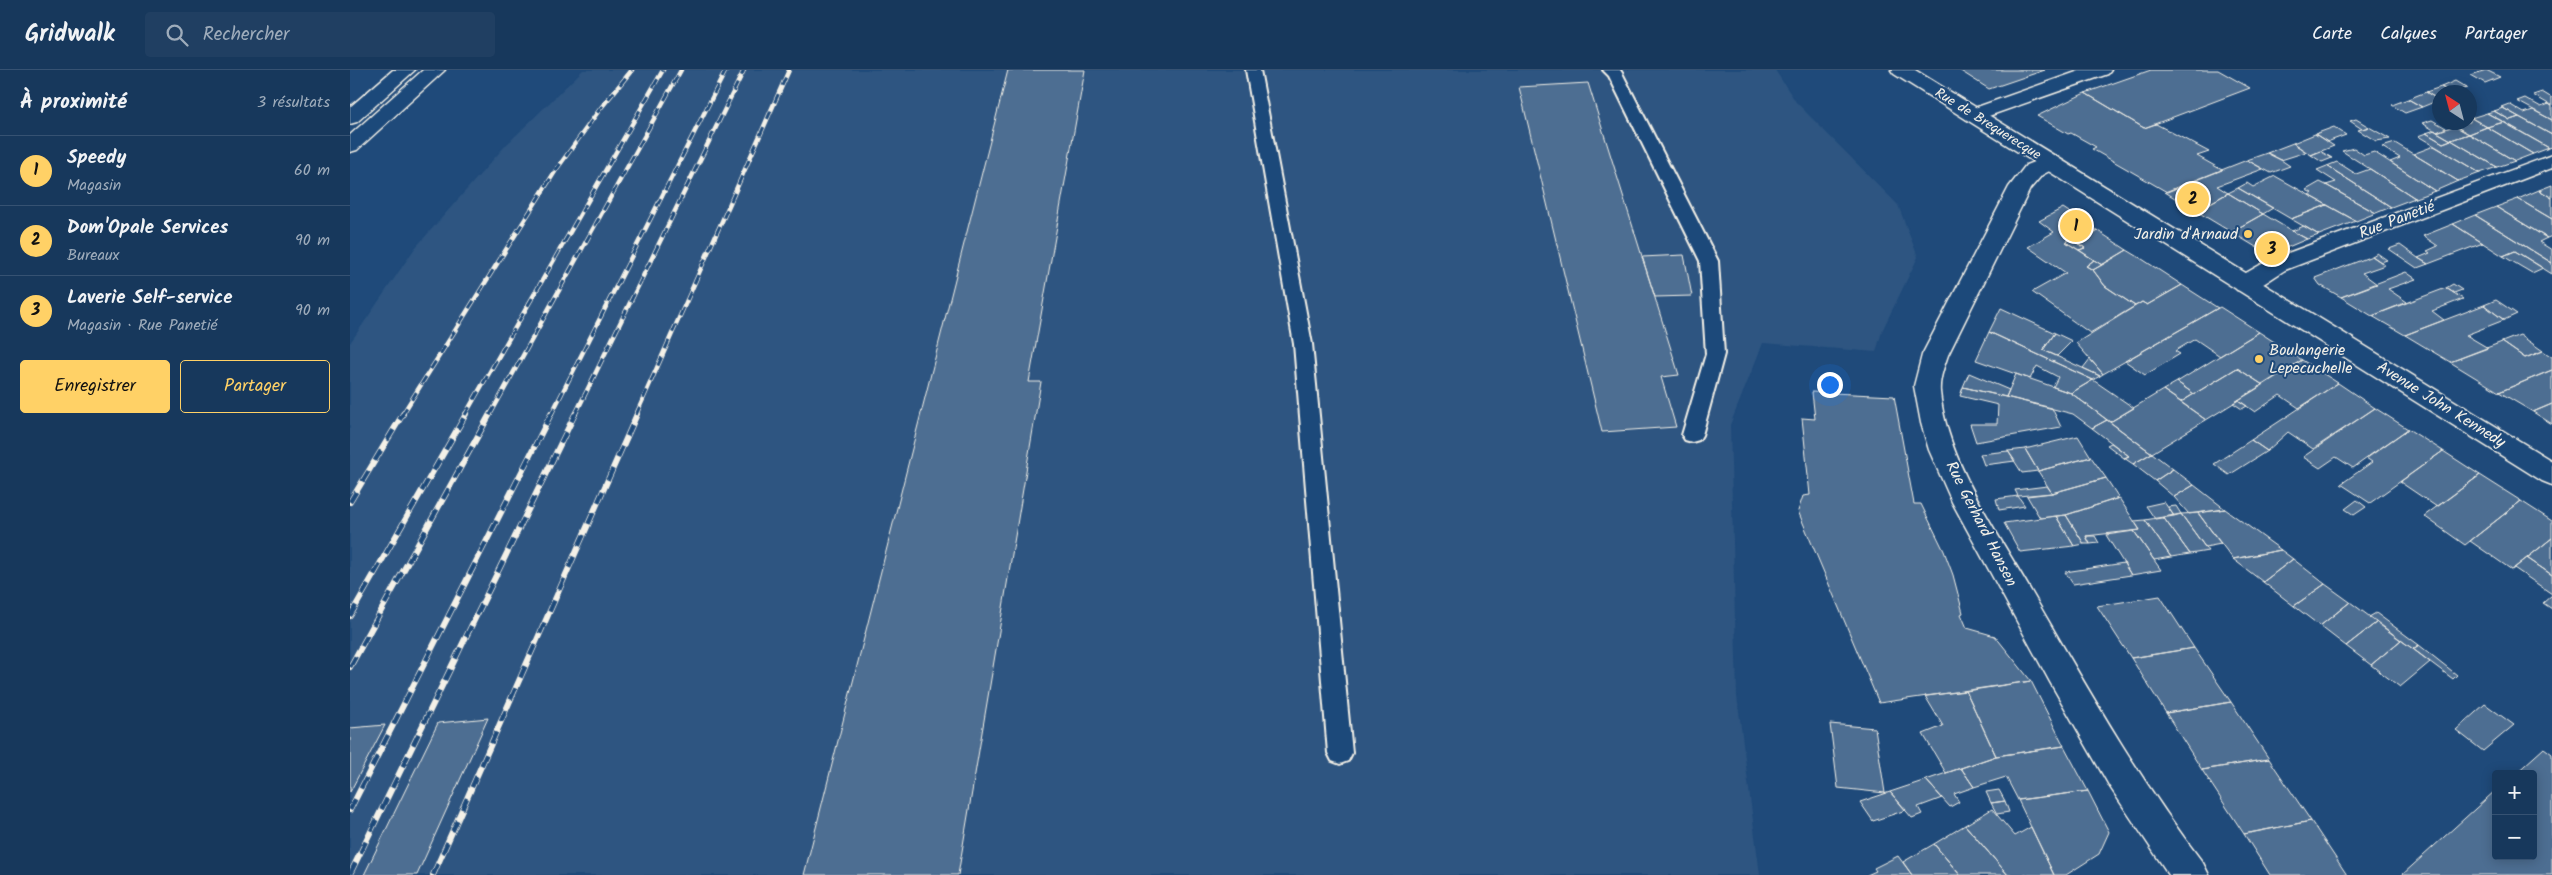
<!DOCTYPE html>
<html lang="fr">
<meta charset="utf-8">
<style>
:root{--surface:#17385c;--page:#203f62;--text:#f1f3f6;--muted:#9eacbb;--line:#365272;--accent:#ffd166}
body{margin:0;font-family:Kalam,sans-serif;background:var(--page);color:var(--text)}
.controls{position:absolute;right:15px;bottom:15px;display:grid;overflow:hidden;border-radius:5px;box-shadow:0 2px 12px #0003}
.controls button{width:45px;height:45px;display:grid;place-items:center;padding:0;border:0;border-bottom:1px solid var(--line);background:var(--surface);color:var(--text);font:25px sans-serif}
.compass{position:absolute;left:2082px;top:15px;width:45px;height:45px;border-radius:50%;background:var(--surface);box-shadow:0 2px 12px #0003;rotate:324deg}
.you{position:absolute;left:1479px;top:314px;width:18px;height:18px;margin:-12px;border:4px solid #fff;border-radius:50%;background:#1a73e8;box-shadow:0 0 0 8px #1a73e833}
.badge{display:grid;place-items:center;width:32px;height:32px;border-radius:50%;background:var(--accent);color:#111;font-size:16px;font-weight:700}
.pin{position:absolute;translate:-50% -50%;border:2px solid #fff;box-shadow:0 1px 5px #0006}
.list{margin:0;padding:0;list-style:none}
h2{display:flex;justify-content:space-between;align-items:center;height:65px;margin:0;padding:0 20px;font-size:21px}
h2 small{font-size:16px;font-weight:400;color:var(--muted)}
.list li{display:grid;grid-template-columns:32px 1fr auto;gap:15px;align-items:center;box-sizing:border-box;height:70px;padding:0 20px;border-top:1px solid var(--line)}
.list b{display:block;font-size:19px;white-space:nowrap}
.list p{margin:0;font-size:16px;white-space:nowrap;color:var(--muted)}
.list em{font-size:16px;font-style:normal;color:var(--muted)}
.actions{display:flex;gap:10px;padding:15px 20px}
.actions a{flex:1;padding:11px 0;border:1px solid var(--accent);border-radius:5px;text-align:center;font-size:18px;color:var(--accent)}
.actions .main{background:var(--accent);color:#111}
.icon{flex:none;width:28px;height:28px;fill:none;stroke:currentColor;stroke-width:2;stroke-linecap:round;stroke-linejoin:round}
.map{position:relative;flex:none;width:2202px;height:805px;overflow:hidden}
header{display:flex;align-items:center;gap:30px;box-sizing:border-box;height:70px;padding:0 25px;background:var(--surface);border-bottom:1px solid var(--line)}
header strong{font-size:24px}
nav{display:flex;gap:28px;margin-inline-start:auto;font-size:18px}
.search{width:350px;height:45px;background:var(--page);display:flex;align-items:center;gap:12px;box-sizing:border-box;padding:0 18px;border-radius:5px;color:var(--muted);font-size:19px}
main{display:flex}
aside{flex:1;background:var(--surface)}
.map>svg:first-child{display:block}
.built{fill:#2d5581}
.building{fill:#4d6e92;stroke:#f4f1e8}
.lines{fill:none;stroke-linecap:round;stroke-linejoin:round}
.lane-casing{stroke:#f4f1e8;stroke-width:4}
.street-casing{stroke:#f4f1e8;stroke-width:3}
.secondary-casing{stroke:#f4f1e8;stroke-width:3}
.lane{fill:#1f4a7a;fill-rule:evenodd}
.street{fill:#1f4a7a;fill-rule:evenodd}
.secondary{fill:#1f4a7a;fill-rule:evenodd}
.rail-far1-casing{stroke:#f4f1e8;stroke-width:4.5}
.rail-casing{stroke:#f4f1e8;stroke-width:6}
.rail-far1{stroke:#1f4a7a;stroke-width:3;stroke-dasharray:9;stroke-linecap:butt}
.rail{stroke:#1f4a7a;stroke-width:4.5;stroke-dasharray:12;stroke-linecap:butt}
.poi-dot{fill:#ffd166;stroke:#1f4a7a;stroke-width:2}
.labels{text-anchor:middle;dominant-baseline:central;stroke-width:4;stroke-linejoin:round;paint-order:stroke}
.far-street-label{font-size:14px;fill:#f4f1e8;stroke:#1f4a7a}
.street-label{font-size:16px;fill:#f4f1e8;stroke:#1f4a7a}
.poi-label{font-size:16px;fill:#f4f1e8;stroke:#1f4a7a;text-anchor:end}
</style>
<header>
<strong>Gridwalk</strong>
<div class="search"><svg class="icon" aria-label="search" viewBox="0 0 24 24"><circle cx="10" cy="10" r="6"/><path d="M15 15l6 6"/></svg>Rechercher</div>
<nav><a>Carte</a><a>Calques</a><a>Partager</a></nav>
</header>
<main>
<aside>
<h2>À proximité<small>3 résultats</small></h2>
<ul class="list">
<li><span class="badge">1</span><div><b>Speedy</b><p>Magasin</p></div><em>60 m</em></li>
<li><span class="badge">2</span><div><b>Dom'Opale Services</b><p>Bureaux</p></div><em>90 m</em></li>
<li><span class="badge">3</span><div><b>Laverie Self-service</b><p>Magasin · Rue Panetié</p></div><em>90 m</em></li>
</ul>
<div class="actions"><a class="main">Enregistrer</a><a>Partager</a></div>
</aside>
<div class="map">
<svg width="2202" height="805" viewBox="0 0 2202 805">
<rect width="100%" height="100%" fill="#1f4a7a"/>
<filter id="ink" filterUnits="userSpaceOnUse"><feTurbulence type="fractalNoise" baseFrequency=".02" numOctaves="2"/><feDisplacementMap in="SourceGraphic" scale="10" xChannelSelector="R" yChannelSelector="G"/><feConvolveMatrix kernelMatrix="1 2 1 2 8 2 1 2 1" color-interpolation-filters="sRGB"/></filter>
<g filter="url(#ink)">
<path class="built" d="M233,0H1425L1446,32L1548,135L1568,187L1532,261L1526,282L1413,273L1380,355L1387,626L1410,805H0V273L65,178L156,75Z"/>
<path class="building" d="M658,0H735L679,312H691L608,805H454Z
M1609,0H1695L1639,19Z
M1801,0H1868L1900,18L1794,58L1735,23Z
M2136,0L2150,7L2135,13L2121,5Z
M2105,11L2117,18L2101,22L2091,17Z
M1238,13L1329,305L1311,307L1326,357L1252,362L1169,17Z
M2091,17L2101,22H2090V28L2087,29L2076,22Z
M2076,22L2089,30L2072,37L2058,29Z
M2192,22L2202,28V36L2183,25Z
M1735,23L1794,58L1806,54L1859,82L1847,86L1872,100L1817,122L1742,79L1746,77L1721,63L1718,64L1687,46Z
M2175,28L2191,37L2199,34L2202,36V50L2167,31Z
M2058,29L2072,37L2055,43L2042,35Z
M2159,34L2174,43L2183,40L2202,50V65L2151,37Z
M2153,38L2169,47L2160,50L2144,41Z
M2144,41L2160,50L2169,47L2202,65V77L2199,78L2137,43Z
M2137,43L2154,52L2137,57L2121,48Z
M2120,47L2137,57L2119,64L2100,53L2120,52Z
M2006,49L2019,57L2012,59L2000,51Z
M2082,50L2096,58L2087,62L2072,53Z
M2154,52L2199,78L2183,84L2137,57Z
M2104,56L2119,64L2101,70L2087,62Z
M1984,57L1996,65L1977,72L1965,64Z
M2019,57L2040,69L2026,71L2008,60Z
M2137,57L2183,84L2165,91L2119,64Z
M2085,60L2087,62L2101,70L2093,73L2076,63Z
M2076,63L2093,73L2101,70L2147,97L2130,103L2068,66Z
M1965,64L1984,76L1961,85L1943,73Z
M2119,64L2165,91L2147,97L2101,70Z
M1943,73L1956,82L1931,90L1917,83Z
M2045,73L2063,84L2108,111L2085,121L2040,92L2050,88L2032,77Z
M2084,76L2130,103L2108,111L2063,84Z
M2004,78L2014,85L2024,82L2085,121L2065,128L1992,81Z
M1970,81L1982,88L1972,92L1961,85Z
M1917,83L1931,90L1940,96L1921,103L1897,90Z
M1897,90L1913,99L1867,116L1878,123L1846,141L1815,122Z
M1987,92L2006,104L2020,99L2065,128L2041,137L1977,96Z
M1977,96L2041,137L2026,143L1976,115L1986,112L1967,100Z
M1925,106L1959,125L1977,135L1941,149L1888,118L1897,113L1903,117Z
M1970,112L1976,115L2026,143L2006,151L1959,125L1962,123L1956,120Z
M2202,115V128L2189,120Z
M1888,118L1923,138L1913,144L1878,123Z
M2189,120L2202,128V149L2168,129Z
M1878,123L1913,144L1881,162L1846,141Z
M2168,129L2202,149V166L2197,168L2146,137Z
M1977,135L2006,151L1969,165L1941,149Z
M2146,137L2197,168L2189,172L2202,180V193L2125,145Z
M1713,138L1748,161L1729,174L1721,169L1716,172L1744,190L1736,196L1743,200L1755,216L1785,236L1740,263L1682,222L1716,203L1678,177L1704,162L1689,151Z
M1913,144L1942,161L1957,169L1924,183L1911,180L1881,162Z
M2125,145L2202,193V204L2165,181L2153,186L2103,154Z
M2103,154L2133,173L2078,194L2068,188L2080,183L2077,181L2088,176L2073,166Z
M1954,156L1969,165L1957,169L1942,161Z
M1748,161L1777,180L1752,195L1729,180L1735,178L1729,174Z
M1721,169L1729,174L1735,178L1729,180L1716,172Z
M2050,175L2068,188L2078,194L2067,198L2039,179Z
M1777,180L1792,189L1832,215L1797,235L1792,232L1785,236L1755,216L1743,200Z
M2165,181L2193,198L2182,203L2153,186Z
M2027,183L2037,190L2031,192L2022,186Z
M1334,185L1342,226L1305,227L1292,187Z
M2022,186L2035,195L2012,203L2027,214L1991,227L1970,215L1965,208Z
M1744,190L1752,195L1743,200L1736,196Z
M2056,202L2066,209L2038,219L2057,232L2022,246L1991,227Z
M2103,214L2112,220L2104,223L2096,218Z
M1832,215L1868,238L1753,304L1726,273L1792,232L1797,235Z
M2096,218L2113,229L2082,241L2094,250L2055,265L2022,246Z
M2146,230L2167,244L2154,250L2134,235Z
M2134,235L2154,250L2116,265L2138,278L2100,292L2055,265Z
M1870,237L1909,262L1870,286L1845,269L1825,281L1830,284L1795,305L1775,291Z
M1651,238L1705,263L1693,280L1750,306L1743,310L1639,262Z
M1639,262L1743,310L1721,323L1703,317L1708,307L1687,296L1680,309L1626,290Z
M1909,262L1952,290L1913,315L1887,298L1844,324L1827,312Z
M1705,263L1722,271L1707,286L1693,280Z
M2170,265L2193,281L2175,288L2152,272Z
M2152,272L2175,288L2193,281L2202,287V300L2149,322L2100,292Z
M1740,289L1753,304L1750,306L1733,298Z
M1952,290L1988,313L1949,338L1930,325L1905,342L1888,330Z
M1887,298L1913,315L1856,350L1831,332Z
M2202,300V334L2183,342L2149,322Z
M1619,303L1659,320L1656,327L1613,317Z
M1666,304L1721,323L1757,350L1742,358L1723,344L1656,327Z
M1743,310L1784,338L1760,352L1721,323Z
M1827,312L1844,324L1831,332L1813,320Z
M1988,313L2025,338L1963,379L1938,362L1917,381L1901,370Z
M1613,317L1702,338L1711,357L1626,372L1620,354H1647L1648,335L1610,326Z
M1813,320L1856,350L1802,383L1760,352Z
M1462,322L1544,326L1564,434H1571L1594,481L1603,505L1613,543L1611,544L1617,558L1645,566L1681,611L1529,633L1448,441L1453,426L1460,425L1452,348L1465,349Z
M1888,330L1897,336L1892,339L1883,333Z
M2202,334V354L2183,342Z
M2025,338L2058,359L2003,398L1986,387L1970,398L1953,387Z
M1757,350L1792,376L1802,383L1783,394L1774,388L1779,386L1742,358Z
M2058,359L2093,381L2020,433L1991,414L2022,392L2016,388Z
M1728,366L1741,387L1688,401L1675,379Z
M1901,370L1917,381L1879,405L1864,394Z
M1761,373L1779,386L1774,388L1757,375Z
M1675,379L1688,401L1672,403L1658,381Z
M1658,381L1665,391L1634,395L1630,384Z
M2093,381L2130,405L2087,437L2050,412Z
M1802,383L1823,399L1805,411L1783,394Z
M1741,387L1756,408L1702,423L1688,401Z
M1823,399L1844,415L1824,427L1805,411Z
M2130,405L2171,431L2115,475L2074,446Z
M1756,408L1769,428L1716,445L1690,448L1677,426L1702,423Z
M1844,415L1875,439L1839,444L1824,427Z
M1697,416L1702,423L1668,426L1665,420Z
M1668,426L1675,436L1649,440L1646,429Z
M1769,428L1790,460L1736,466L1740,474H1734L1716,445Z
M2007,430L2016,437L2004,445L1995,439Z
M2171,431L2202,451V468L2162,500L2120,471Z
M1814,432L1824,446L1805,449L1796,436Z
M1826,436L1831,444L1824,446L1818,437Z
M1875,439L1909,464L1931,480L1883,489L1848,443Z
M1848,443L1871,474L1855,477L1831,444Z
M1831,444L1855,477L1858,481L1840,484L1813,447Z
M1716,445L1734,474L1724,476L1706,446Z
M1706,446L1724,476L1670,482L1654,453Z
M1813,447L1840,484L1821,487L1795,450Z
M1795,450L1821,487L1804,490L1784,461L1790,460L1784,451Z
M1784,461L1804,490L1811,500L1781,505L1756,465Z
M1736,466H1745L1749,473L1740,474Z
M2202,468V505L2177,488Z
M1931,480L1943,489L1913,512L1883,489Z
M2177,488L2202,505V524L2164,498Z
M1943,489L1975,514L1944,536L1913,512Z
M1774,493L1781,505L1723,514L1715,502Z
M1975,514L2000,532L1970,556L1944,536Z
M2202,525V539L2193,533Z
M1810,526L1844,578L1781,588L1747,536Z
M2000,532L2027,552L1996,576L1970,556Z
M2026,543L2069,575L2063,579L2019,547Z
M2027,552L2051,570L2021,595L1996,576Z
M2051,570L2080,592L2050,617L2021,595Z
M2069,575L2107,605L2103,609L2063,579Z
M1844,578L1881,632L1816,643L1781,588Z
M1681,611L1714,676L1646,686L1616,621Z
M1616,621L1646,686L1596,703L1573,664L1593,656L1575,626Z
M1881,632L1919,689L1852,700L1816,643Z
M2135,634L2164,655L2133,681L2106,660Z
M138,648L67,805H14L88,653Z
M1480,654L1525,658L1535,723L1488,718Z
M35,655L0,722V658Z
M1714,676L1738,721L1668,730L1656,707L1624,717L1611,698L1646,686Z
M2194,678L2202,684V805H2052L2146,720V786H2183V704H2165Z
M1919,689L1961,751L1894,764L1852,700Z
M1611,698L1624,717L1604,724L1609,732L1600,737L1576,710Z
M1576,710L1592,728L1568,737L1572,744L1562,748L1540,722Z
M1649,720L1655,731L1641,733L1636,722Z
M1738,721L1759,762L1749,784L1716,805H1704L1668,730Z
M1540,722L1556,740L1523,751L1510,732Z
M1655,731L1659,742L1647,744L1641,733Z
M1642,739L1665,766L1681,757L1704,805H1658L1615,755Z
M1961,751L1997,805H1920L1894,764Z
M1615,755L1658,805H1610L1584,774Z
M1584,774L1610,805H1562L1553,792Z
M1548,786L1562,805H1517L1526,801L1524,798Z"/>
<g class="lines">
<g class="lane-casing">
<path id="lane" d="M896,0H910L962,274L1002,683L998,691L990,694L982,691L978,683L944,274Z
M1253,0H1270L1272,3L1368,191L1374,284L1352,365L1349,370L1342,372L1335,370L1332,365L1356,284L1350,191L1259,6Z"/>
</g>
<g class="street-casing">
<path id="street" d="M1732,0H1761L1758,4L1630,49L1623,51L1616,49L1613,45L1616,41Z
M2202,85V98L1935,200C1920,209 1904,224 1887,220L1883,214L1887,208L1919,190Z
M1699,86L1707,87L1710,92L1707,97L1692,105L1680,119L1598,285C1594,297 1589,309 1590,322C1597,392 1647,461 1681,521C1735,614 1787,707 1853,793L1859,805H1819L1760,717L1700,612L1602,432L1579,380L1571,353L1564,316L1572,285L1659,117L1676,95Z"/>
</g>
<g class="secondary-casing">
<path id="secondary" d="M43,0H65L7,52L0,54V37Z
M73,0H95L7,80L0,82V65Z
M1541,0H1565L2202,391V415L2192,411L1544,4Z"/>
</g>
<use href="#lane" class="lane"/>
<use href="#street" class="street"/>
<use href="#secondary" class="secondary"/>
<g class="rail-far1-casing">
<path id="rail-far1" d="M52,345L206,100L250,39L282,0
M115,345L313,0
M140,345L331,0
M201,345L376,0
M225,345L394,0
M286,345L439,0"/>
</g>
<g class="rail-casing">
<path id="rail" d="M0,432L53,344
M0,546L116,344
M0,597L140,344
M0,740L201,344
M0,804L225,344
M83,805L287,344"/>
</g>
<use href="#rail-far1" class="rail-far1"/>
<use href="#rail" class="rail"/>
</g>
</g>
<g class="poi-dot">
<circle cx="1898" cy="164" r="5"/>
<circle cx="1909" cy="289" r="5"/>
</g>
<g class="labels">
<g class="far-street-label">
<text transform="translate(1638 54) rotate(32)">Rue de Brequerecque</text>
</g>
<g class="street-label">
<text transform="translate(2047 150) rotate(-21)">Rue Panetié</text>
<text transform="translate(2091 335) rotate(32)">Avenue John Kennedy</text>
<text transform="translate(1631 454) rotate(63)">Rue Gerhard Hansen</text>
</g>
<g class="poi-label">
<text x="1888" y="164">Jardin d'Arnaud</text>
<text x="1919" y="280" text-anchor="start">Boulangerie<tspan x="1919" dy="18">Lepecuchelle</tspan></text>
</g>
</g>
</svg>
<div class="controls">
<button>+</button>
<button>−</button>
</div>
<svg class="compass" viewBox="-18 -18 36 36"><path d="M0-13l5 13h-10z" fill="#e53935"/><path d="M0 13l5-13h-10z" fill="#9eacbb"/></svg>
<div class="you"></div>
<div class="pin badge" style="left:1726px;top:156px">1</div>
<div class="pin badge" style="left:1843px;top:129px">2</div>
<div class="pin badge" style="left:1922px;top:179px">3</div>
</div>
</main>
